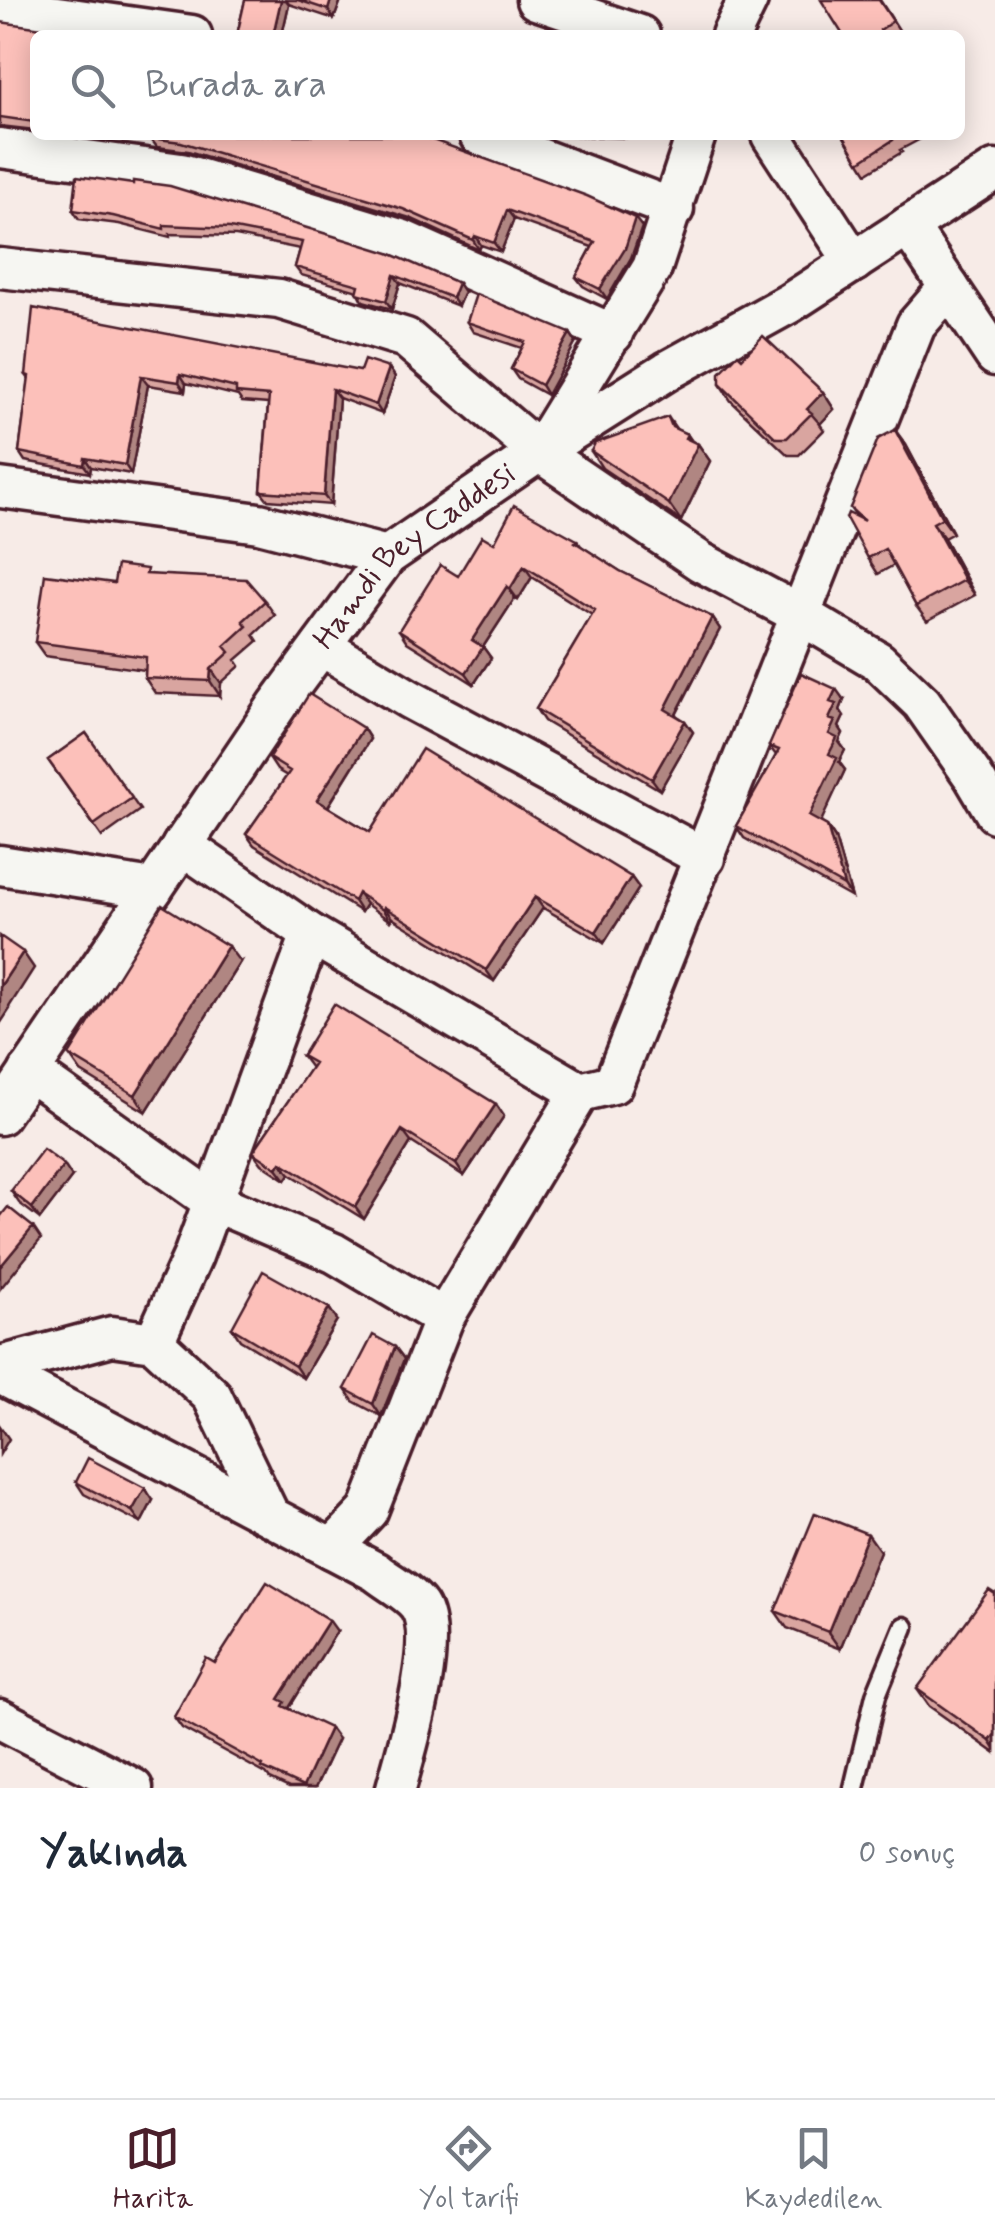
<!DOCTYPE html>
<html lang="tr">
<meta charset="utf-8">
<style>
:root{--surface:#fff;--page:#f2f2f3;--text:#1f2937;--muted:#747a83;--line:#e0e1e3;--accent:#4a1f2b}
body{margin:0;font-family:Mynerve,sans-serif;background:var(--page);color:var(--text)}
.list{margin:0;padding:0;list-style:none}
h2{display:flex;justify-content:space-between;align-items:center;height:130px;margin:0;padding:0 40px;font-size:42px}
h2 small{font-size:32px;font-weight:400;color:var(--muted)}
.icon{flex:none;width:55px;height:55px;fill:none;stroke:currentColor;stroke-width:2;stroke-linecap:round;stroke-linejoin:round}
.map{position:relative;flex:none;width:995px;height:1788px;overflow:hidden}
.search{position:absolute;background:var(--surface);box-shadow:0 5px 25px #0003;left:30px;right:30px;top:30px;height:110px;display:flex;align-items:center;gap:25px;box-sizing:border-box;padding:0 35px;border-radius:15px;color:var(--muted);font-size:38px}
.sheet{height:310px;background:var(--surface)}
nav{display:flex;justify-content:space-around;align-items:center;box-sizing:border-box;height:140px;border-top:2px solid var(--line);background:var(--surface);font-size:28px;color:var(--muted)}
nav a{display:grid;justify-items:center;gap:5px}
nav .on{color:var(--accent)}
.map>svg:first-child{display:block}
.lines{fill:none;stroke-linecap:round;stroke-linejoin:round}
.service-casing{stroke:#4a1f2b;stroke-width:25}
.minor-casing{stroke:#4a1f2b;stroke-width:45}
.service{stroke:#f6f6f2;stroke-width:18}
.minor{stroke:#f6f6f2;stroke-width:38}
.wall{fill:#d9a5a0;stroke:#4a1f2b;stroke-width:2.5}
.shaded-wall{fill:#b08682;stroke:#4a1f2b;stroke-width:2.5}
.building{fill:#fcc0ba;stroke:#4a1f2b;stroke-width:2.5}
.labels{text-anchor:middle;dominant-baseline:central;stroke-width:8;stroke-linejoin:round;paint-order:stroke}
.street-label{font-size:32px;fill:#4a1f2b;stroke:#f6f6f2}
</style>
<div class="map">
<svg width="995" height="1788" viewBox="0 0 995 1788">
<rect width="100%" height="100%" fill="#f7ebe7"/>
<filter id="ink" filterUnits="userSpaceOnUse"><feTurbulence type="fractalNoise" baseFrequency=".01" numOctaves="2"/><feDisplacementMap in="SourceGraphic" scale="20" xChannelSelector="R" yChannelSelector="G"/><feConvolveMatrix kernelMatrix="1 2 1 2 8 2 1 2 1" color-interpolation-filters="sRGB"/></filter>
<g filter="url(#ink)">
<g class="lines">
<g class="service-casing">
<path id="service" d="M854,1788L876,1695L904,1627"/>
</g>
<g class="minor-casing">
<g id="minor">
<path d="M536,0L640,35"/>
<path d="M0,8L192,35"/>
<path d="M731,35L748,0"/>
<path d="M479,135L674,209"/>
<path d="M771,135L854,262"/>
<path d="M0,148L181,173L403,240L613,334"/>
<path d="M908,226L995,356"/>
<path d="M0,268L279,299L406,338L539,452L701,562L799,614L878,661L922,703L973,776L995,813"/>
<path d="M545,442L652,268L696,135"/>
<path d="M0,488L259,523L387,556"/>
<path d="M321,646L409,699L705,858"/>
<path d="M182,845L311,934L580,1092L613,1084L916,325L949,287"/>
<path d="M0,865L153,889"/>
<path d="M29,1071L212,1201L334,1253L444,1318"/>
<path id="s1" d="M0,1115L278,704L387,556L539,452L667,371L790,303L995,170"/>
<path d="M154,1342L193,1256L311,934"/>
<path d="M0,1366L112,1336L154,1342L212,1396L270,1516"/>
<path d="M0,1374L376,1572C388,1582 410,1593 419,1606C441,1640 406,1750 396,1788"/>
<path d="M332,1549L368,1511L444,1318L580,1092"/>
<path d="M0,1719L133,1788"/>
</g>
</g>
<use href="#service" class="service"/>
<use href="#minor" class="minor"/>
</g>
<path class="wall" d="M245,0H341L334,19L289,4L282,35H237Z
M880,0L901,33L897,35H843Z
M0,22L35,35V130L0,126Z
M151,135H431V138H427L642,227L631,258L607,299L583,286L576,277L592,247L514,219L501,252L481,245L479,250L410,218L188,151L157,147L150,138Z
M551,135H627L626,138Z
M843,135H928L900,150L902,152L867,173Z
M133,184L464,292L458,306L400,283L392,309L363,301L358,291L301,275L295,267L300,249L236,236L170,234V237L119,224L79,219L73,210Z
M467,322L570,333L576,342L547,395L518,379L511,369L522,348L473,332Z
M742,358L823,392L834,409L820,424L824,430L799,455H788L731,401L720,384Z
M389,368L395,377L382,414L339,398L331,505L268,500L261,491L268,404L242,402L238,396L186,383L185,391L148,385L131,474L91,467L90,473L25,461L19,452L29,379L26,375L360,371Z
M668,417L677,430L687,434L692,441L698,444L710,461L681,521L602,468L591,451Z
M895,430L906,445L953,533L944,538L975,595L927,621L916,606L894,565L878,574L868,558L857,518L850,508Z
M577,540L581,546L620,571L712,617L720,629L676,715L685,721L693,732L660,790L544,721L536,709L592,615L532,577L518,600L515,598L483,647L491,658L474,684L407,642L399,630L494,543Z
M151,574L265,601L275,615L254,635L258,641L236,660L240,666L221,683L220,696L155,693L145,678V670L45,656L35,642L114,583Z
M844,700L840,710L844,716L839,727L843,733L839,742L845,750L839,762L845,770L820,822L827,826L835,838L852,898L744,838L736,826L776,755L769,746Z
M363,728L370,739L328,807L370,832L631,877L639,888L604,943L543,908L494,981L392,918L390,921L366,904L361,912L254,845L246,834L287,776L277,770L269,758Z
M86,733L140,810L102,837L48,760Z
M240,962L146,1112L81,1072L69,1055Z
M302,1056L504,1116L464,1176L411,1142L364,1219L290,1174L286,1180L262,1164L253,1152L311,1068Z
M72,1177L40,1219L19,1203L11,1191Z
M329,1308L337,1320L303,1378L240,1340L232,1328Z
M395,1347L404,1359L381,1416L353,1401L345,1389Z
M76,1482L153,1500L141,1523L84,1494Z
M880,1551L840,1649L787,1628L775,1611Z
M995,1594V1753L929,1706L917,1689Z
M337,1631L289,1708L338,1739L315,1788H289L270,1779L266,1774L182,1728L174,1717L215,1663Z"/>
<path class="shaded-wall" d="M281,0H286L289,4L282,35H273Z
M331,0H341L334,19L328,10Z
M507,210L514,219L501,252L494,243Z
M635,218L642,227L631,258L607,299L600,289Z
M475,236L481,245L479,250L473,240Z
M394,275L400,283L392,309L386,301Z
M458,283L464,292L458,306L452,298Z
M570,333L576,342L547,395L541,385Z
M389,368L395,377L382,414L376,405Z
M180,374L186,383L185,391L179,382Z
M141,376L148,385L131,474L125,465Z
M332,389L339,398L331,505L324,496Z
M823,392L834,409L820,424L807,409Z
M895,430L906,445L953,533L942,518Z
M687,434L696,448L698,444L710,461L681,521L669,504Z
M85,458L91,467L90,473L84,465Z
M933,523L944,538L975,595L964,580Z
M524,566L532,577L518,600L510,589Z
M507,586L515,598L483,647L491,658L474,684L466,673L472,640Z
M712,617L720,629L673,720L665,709Z
M211,669L221,683L220,696L210,681Z
M836,689L844,700L840,710L844,716L839,727L843,733L839,742L845,750L839,762L845,770L818,828L809,816L829,734L830,702Z
M685,721L693,732L660,790L652,779Z
M363,728L370,739L325,811L317,800Z
M827,826L835,838L852,898L844,886Z
M631,877L639,888L604,943L596,932Z
M358,893L366,904L361,912L354,901Z
M535,897L543,908L494,981L486,970Z
M384,907L392,918L390,921L383,910Z
M228,946L240,962L146,1112L135,1095Z
M23,952L34,968L9,1007L10,1009L0,1024V987Z
M496,1104L504,1116L464,1176L456,1164Z
M402,1130L411,1142L364,1219L355,1207Z
M281,1162L290,1174L286,1180L277,1168Z
M64,1165L72,1177L40,1219L32,1208Z
M33,1227L41,1239L0,1289V1267Z
M329,1308L337,1320L303,1378L295,1366Z
M395,1347L404,1359L381,1416L373,1404Z
M0,1426L9,1439L0,1454Z
M145,1488L153,1500L141,1523L132,1511Z
M868,1534L880,1551L840,1649L828,1632Z
M329,1620L337,1631L289,1708L293,1713L291,1717L279,1699Z
M330,1728L338,1739L315,1788H304L303,1787Z
M995,1734V1749L990,1741Z"/>
<path class="building" d="M245,0H281L273,35H237Z
M298,0H331L328,10Z
M821,0H879L893,21L880,30L883,35H843Z
M0,22L49,29L72,35H35V122L0,117Z
M151,135H419L587,196L635,218L625,249L600,289L576,277L595,242L507,210L494,243L475,236L473,240L403,209L181,142L150,138Z
M843,135H898L892,138L893,140L859,162Z
M77,176L133,184V181L170,186L389,253L458,283L452,298L394,275L386,301L357,293L359,285L295,267L302,242L230,228L164,225V229L113,216L73,210Z
M476,294L570,333L541,385L511,369L525,342L467,322Z
M33,308L360,371L364,360L389,368L376,405L332,389L324,496L261,491L269,396L236,393V388L180,374L179,382L141,376L125,465L85,458L84,465L19,452L29,376L26,375Z
M763,336L823,392L807,409L812,413L787,438H776L720,384V373L738,354L742,358Z
M668,417L672,427L687,434L685,438L698,444L669,504L591,451L595,443Z
M895,430L942,518L933,523L964,580L916,606L885,549L868,558L846,518L848,513L864,521L850,508L878,439Z
M514,505L577,540L575,542L620,571L712,617L665,709L685,721L652,779L536,709L595,610L524,566L510,589L507,586L472,640L483,647L466,673L399,630L440,565L458,576L482,536L494,543Z
M117,565L147,569L146,574L246,579L265,601L243,621L247,626L225,646L230,652L211,669L210,681L145,678L146,657L35,642L45,574L114,583Z
M801,673L836,689L830,702L836,704L829,719L835,721L829,734L837,738L829,754L837,758L809,816L827,826L844,886L736,826L779,750L769,746Z
M309,694L363,728L317,800L370,832L422,749L631,877L596,932L535,897L486,970L384,907L383,910L358,893L354,901L246,834L290,771L269,758Z
M86,733L132,798L94,825L48,760Z
M162,905L228,946L135,1095L69,1055Z
M0,936L23,952L0,987Z
M334,1004L496,1104L456,1164L402,1130L355,1207L281,1162L277,1168L253,1152L314,1063L302,1056Z
M43,1149L64,1165L32,1208L11,1191Z
M8,1207L33,1227L0,1267V1217Z
M263,1271L329,1308L295,1366L232,1328Z
M373,1335L395,1347L373,1404L345,1389Z
M88,1458L145,1488L132,1511L76,1482Z
M815,1513L868,1534L828,1632L775,1611Z
M267,1582L329,1620L279,1699L285,1702L283,1706L330,1728L303,1787L262,1768L263,1766L174,1717L206,1658L215,1663Z
M989,1590L995,1594V1734L990,1741L917,1689Z"/>
</g>
<g class="labels">
<g class="street-label">
<text stroke="none"><textPath href="#s1" startOffset="700">Hamdi Bey Caddesi</textPath></text>
</g>
</g>
</svg>
<div class="search"><svg class="icon" aria-label="search" viewBox="0 0 24 24"><circle cx="10" cy="10" r="6"/><path d="M15 15l6 6"/></svg>Burada ara</div>
</div>
<section class="sheet">
<h2>Yakında<small>0 sonuç</small></h2>
<ul class="list">
</ul>
</section>
<nav>
<a class="on"><svg class="icon" aria-label="map" viewBox="0 0 24 24"><path d="M3 6l6-2 6 2 6-2v14l-6 2-6-2-6 2zM9 4v14M15 6v14"/></svg>Harita</a>
<a><svg class="icon" aria-label="directions" viewBox="0 0 24 24"><path d="M12 3l9 9-9 9-9-9zM9 14v-3h6M13 9l2 2-2 2"/></svg>Yol tarifi</a>
<a><svg class="icon" aria-label="saved" viewBox="0 0 24 24"><path d="M7 4h10v16l-5-4-5 4z"/></svg>Kaydedilen</a>
</nav>
